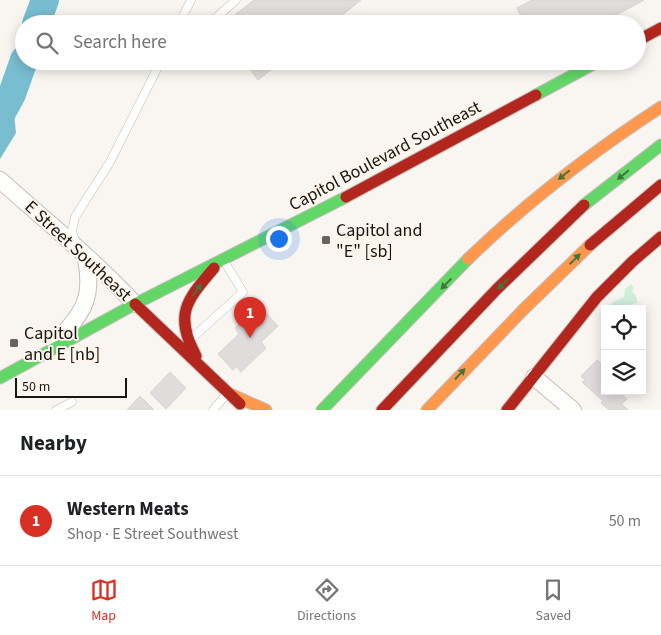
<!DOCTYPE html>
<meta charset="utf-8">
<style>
:root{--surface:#fff;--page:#f6f6f6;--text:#202124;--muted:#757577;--line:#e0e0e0;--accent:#d93025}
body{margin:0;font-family:"Source Sans 3",sans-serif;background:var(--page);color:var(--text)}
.controls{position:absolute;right:15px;bottom:15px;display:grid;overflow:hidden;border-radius:0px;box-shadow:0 2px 12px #0003}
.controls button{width:45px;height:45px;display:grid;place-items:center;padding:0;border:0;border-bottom:1px solid var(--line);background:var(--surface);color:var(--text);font:25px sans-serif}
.scale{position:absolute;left:15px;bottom:12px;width:112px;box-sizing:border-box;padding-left:5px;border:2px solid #181612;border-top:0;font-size:14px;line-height:18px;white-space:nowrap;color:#181612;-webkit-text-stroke:4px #fdf5ec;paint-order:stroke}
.you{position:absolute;left:278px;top:238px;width:18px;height:18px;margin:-12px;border:4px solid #fff;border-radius:50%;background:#1a73e8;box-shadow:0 0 0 8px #1a73e833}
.badge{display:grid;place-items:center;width:32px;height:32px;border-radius:50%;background:var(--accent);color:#fff;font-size:16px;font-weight:700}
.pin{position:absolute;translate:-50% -41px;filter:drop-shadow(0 1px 2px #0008)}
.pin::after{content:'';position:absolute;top:26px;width:18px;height:15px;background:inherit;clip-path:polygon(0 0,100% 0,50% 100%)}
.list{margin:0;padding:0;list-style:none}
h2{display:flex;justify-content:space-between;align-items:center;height:65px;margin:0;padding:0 20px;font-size:21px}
h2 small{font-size:16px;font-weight:400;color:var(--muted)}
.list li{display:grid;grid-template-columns:32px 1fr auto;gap:15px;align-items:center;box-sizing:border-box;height:90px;padding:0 20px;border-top:1px solid var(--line)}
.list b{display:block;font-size:19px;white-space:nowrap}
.list p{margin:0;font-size:16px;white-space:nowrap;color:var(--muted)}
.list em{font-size:16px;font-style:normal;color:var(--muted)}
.icon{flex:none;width:28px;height:28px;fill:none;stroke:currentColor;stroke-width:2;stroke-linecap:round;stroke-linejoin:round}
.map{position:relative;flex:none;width:661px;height:410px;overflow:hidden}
.search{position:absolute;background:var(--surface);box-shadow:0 2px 12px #0003;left:15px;right:15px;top:15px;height:55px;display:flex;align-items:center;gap:12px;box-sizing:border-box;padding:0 18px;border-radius:28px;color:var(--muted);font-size:19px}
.sheet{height:155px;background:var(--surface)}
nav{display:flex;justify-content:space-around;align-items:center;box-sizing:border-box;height:70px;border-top:1px solid var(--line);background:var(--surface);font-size:14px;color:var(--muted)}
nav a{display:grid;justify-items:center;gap:2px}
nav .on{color:var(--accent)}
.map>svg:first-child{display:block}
.green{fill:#cfefdb}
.water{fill:#78bdd0}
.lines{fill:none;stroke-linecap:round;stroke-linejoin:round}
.river{stroke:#78bdd0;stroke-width:28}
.building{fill:#e0dcdc;stroke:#d6d3d3}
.lane-casing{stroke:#c3bfbb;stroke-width:9}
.street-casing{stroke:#c3bfbb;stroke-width:18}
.fast-casing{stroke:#c3bfbb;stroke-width:13}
.slow-casing{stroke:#c3bfbb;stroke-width:13}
.jam-casing{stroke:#c3bfbb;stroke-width:13}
.lane{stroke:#fefefd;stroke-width:8}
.street{stroke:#fefefd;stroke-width:16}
.fast{stroke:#63d668;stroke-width:11}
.slow{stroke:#ff974d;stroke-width:11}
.jam{stroke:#b3261e;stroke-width:11}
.oneway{fill:#3e763d}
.poi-dot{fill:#676460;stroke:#fdf5ec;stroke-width:2}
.labels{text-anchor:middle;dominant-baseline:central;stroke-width:4;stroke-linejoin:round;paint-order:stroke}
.street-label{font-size:18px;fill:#181612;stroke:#fdf5ec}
.poi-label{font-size:18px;fill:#181612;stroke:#fdf5ec;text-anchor:start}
</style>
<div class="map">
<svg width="661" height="410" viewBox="0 0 661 410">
<rect width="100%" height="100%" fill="#f9f5f0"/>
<path class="green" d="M631,284L634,288L632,291L636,296L637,303L631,304L634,309H608L613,302L624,297L625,289Z"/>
<path class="water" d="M12,94L16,133L0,159V99Z"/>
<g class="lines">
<path class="river" d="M36,24L45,0
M0,116L12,94L24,60"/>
</g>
<path class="building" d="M254,0H361L331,24H223Z
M532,0H644L600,24H525L517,8Z
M244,61H282L258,80Z
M257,307L262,313L264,311L278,326L261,342L266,348L241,372L236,366L233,370L218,354L239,334L235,328Z
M597,360L605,367V391H618L627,399L622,404L628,410H609L601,403L603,401L582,382L585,380L581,376Z
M170,372L186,388L166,409L150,393Z
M140,396L154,410H127Z"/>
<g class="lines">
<g class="lane-casing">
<path id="lane" d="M179,24L191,0
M206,24L211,22L236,0
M75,242L72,231L75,217L110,162L161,61
M191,339L243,292L224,261
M56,410L72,402
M213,410L225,396"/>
</g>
<g class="street-casing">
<path id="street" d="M0,180C46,221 93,259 135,304
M55,344C83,311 95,300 85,255
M534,377L573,410"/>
</g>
<g class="fast-casing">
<path id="fast" d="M536,95L599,61
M584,205L661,145
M0,378L135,304L346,197
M322,410L468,259"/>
</g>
<g class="slow-casing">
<path id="slow" d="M468,259C527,202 592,152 661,107
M228,393L266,410
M427,410L523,310L590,245"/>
</g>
<g class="jam-casing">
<path id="jam" d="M637,41L661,28
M346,197L536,95
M590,245L661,185
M135,304L240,404
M196,356C174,314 186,301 214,268
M382,410L497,289L584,205
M507,410L597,297L633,261L661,237"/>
</g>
<use href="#lane" class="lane"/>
<use href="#street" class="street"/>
<use href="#fast" class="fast"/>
<use href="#slow" class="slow"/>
<use href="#jam" class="jam"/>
</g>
<defs><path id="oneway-solid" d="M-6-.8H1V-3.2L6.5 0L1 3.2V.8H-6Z" transform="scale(1.25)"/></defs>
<g class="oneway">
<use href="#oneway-solid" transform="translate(564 175) rotate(141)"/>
<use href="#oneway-solid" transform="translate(623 175) rotate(141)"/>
<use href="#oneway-solid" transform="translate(575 259) rotate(-44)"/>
<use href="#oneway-solid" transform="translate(446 284) rotate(134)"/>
<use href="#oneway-solid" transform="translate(503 284) rotate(136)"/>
<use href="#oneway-solid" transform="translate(197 290) rotate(-53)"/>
<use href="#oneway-solid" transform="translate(460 374) rotate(-47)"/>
</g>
<g class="poi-dot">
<rect x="321" y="235" width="10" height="10" rx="2.5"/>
<rect x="9" y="338" width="10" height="10" rx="2.5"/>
</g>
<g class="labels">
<g class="street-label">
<text transform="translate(385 156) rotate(-28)">Capitol Boulevard Southeast</text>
<text transform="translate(78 251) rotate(43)">E Street Southeast</text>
</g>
<g class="poi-label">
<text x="336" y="230">Capitol and<tspan x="336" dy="21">"E" [sb]</tspan></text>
<text x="24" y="333">Capitol<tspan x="24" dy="21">and E [nb]</tspan></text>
</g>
</g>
</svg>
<div class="controls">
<button><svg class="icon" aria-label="locate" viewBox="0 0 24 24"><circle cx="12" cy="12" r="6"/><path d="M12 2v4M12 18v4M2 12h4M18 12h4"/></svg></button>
<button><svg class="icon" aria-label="layers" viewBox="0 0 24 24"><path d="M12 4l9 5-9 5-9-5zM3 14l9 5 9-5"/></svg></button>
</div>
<div class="scale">50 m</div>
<div class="you"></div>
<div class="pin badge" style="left:250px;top:338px">1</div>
<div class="search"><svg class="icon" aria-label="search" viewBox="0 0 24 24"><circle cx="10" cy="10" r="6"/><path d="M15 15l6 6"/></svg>Search here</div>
</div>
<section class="sheet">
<h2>Nearby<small></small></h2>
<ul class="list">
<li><span class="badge">1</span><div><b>Western Meats</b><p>Shop · E Street Southwest</p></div><em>50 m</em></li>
</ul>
</section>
<nav>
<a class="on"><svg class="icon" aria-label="map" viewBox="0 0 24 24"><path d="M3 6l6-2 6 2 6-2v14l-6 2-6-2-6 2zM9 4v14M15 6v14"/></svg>Map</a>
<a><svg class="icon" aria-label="directions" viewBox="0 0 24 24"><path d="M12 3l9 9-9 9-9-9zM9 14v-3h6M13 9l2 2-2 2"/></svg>Directions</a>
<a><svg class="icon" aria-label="saved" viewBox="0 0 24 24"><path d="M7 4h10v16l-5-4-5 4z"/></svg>Saved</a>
</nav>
